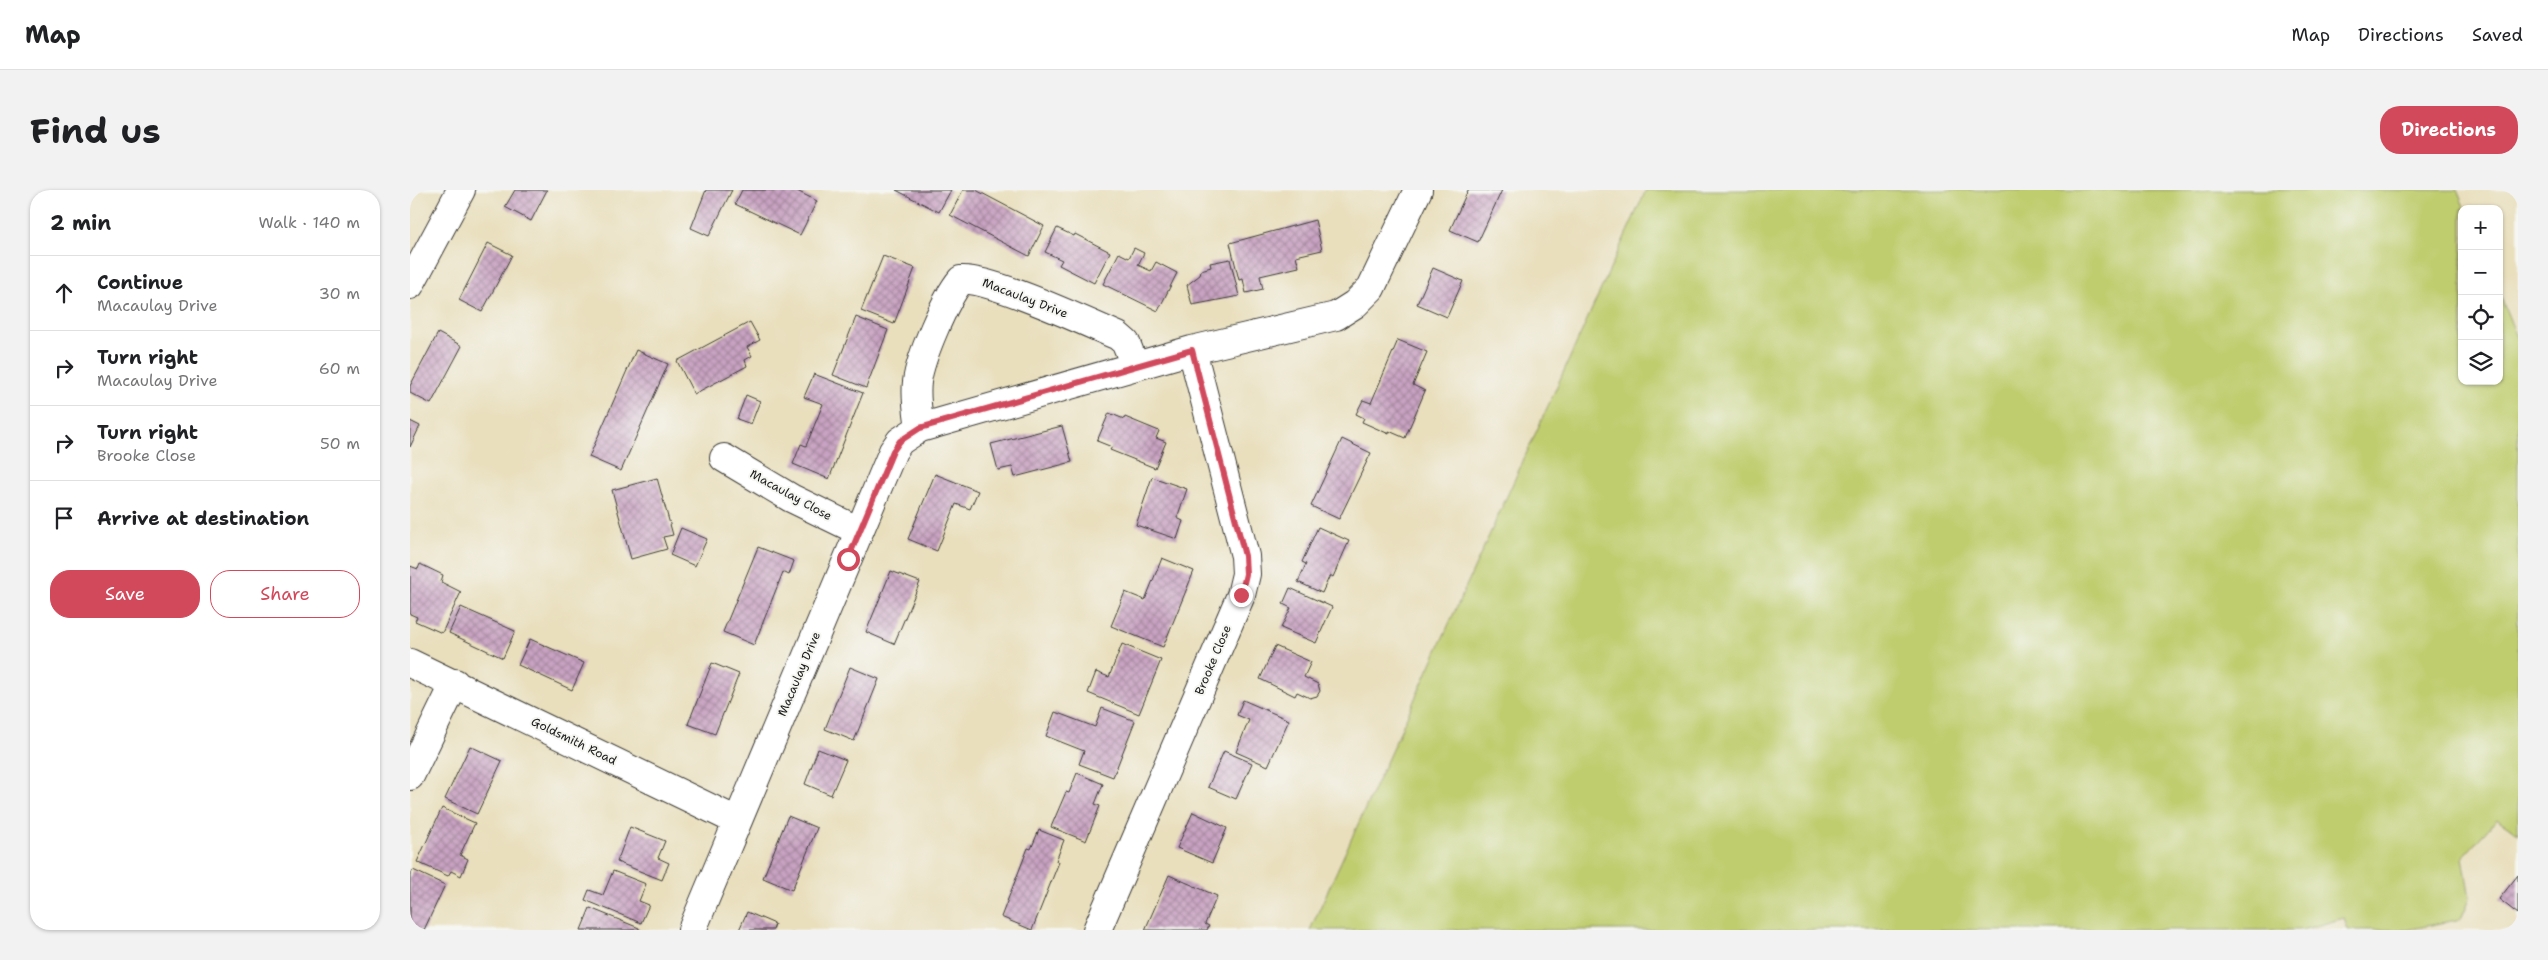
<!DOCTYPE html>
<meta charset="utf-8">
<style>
:root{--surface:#fff;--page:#f2f2f2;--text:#202124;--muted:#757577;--line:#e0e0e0;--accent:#d1495b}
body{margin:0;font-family:"Shantell Sans",sans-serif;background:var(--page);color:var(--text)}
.controls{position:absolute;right:15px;top:15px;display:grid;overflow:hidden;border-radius:10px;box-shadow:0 1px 4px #0004}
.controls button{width:45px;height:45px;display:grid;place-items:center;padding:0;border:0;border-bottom:1px solid var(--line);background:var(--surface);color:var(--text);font:25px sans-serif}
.stop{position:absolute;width:15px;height:15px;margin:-11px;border:4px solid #d1495b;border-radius:50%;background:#fff}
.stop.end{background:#d1495b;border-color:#fff;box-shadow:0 1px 5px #0008}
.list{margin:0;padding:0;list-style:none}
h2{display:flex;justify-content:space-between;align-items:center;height:65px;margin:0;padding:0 20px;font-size:21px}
h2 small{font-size:16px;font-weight:400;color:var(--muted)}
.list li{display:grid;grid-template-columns:32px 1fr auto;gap:15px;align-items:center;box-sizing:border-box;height:75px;padding:0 20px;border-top:1px solid var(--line)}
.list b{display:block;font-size:19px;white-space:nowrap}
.list p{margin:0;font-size:16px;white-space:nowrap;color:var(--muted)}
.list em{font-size:16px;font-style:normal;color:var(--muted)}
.actions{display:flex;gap:10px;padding:15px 20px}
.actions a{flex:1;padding:11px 0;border:1px solid var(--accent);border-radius:20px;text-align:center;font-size:18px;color:var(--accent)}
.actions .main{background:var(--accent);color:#fff}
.icon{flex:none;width:28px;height:28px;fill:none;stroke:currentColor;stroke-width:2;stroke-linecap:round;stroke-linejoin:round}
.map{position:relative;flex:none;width:2108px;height:740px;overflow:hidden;border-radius:20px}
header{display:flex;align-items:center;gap:30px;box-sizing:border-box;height:70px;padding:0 25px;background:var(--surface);border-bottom:1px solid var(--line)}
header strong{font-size:24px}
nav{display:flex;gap:28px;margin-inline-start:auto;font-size:18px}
.intro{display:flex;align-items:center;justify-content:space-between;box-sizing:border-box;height:120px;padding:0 30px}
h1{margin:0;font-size:35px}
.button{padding:12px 22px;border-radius:20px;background:var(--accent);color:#fff;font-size:18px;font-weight:700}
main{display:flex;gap:30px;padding:0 30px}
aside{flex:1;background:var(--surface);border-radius:20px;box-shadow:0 1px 4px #0004}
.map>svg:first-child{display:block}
.park{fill:#c0cd6e;stroke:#6e7445}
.building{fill:url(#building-cross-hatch)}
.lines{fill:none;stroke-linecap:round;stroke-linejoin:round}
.minor-casing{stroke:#3b3934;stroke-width:30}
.minor{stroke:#fff;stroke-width:28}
.route{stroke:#d1495b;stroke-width:6}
.labels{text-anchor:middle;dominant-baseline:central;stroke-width:4;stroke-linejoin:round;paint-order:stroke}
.street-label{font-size:12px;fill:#1c1c1c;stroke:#f6f6f2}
</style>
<header>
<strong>Map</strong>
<nav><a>Map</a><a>Directions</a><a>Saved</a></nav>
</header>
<div class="intro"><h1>Find us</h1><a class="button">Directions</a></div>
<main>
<aside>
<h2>2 min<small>Walk · 140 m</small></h2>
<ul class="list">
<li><svg class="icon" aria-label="ahead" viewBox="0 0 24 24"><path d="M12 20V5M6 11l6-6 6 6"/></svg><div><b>Continue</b><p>Macaulay Drive</p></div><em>30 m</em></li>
<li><svg class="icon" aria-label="right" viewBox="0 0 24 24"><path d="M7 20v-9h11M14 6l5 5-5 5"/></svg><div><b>Turn right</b><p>Macaulay Drive</p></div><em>60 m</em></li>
<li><svg class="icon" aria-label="right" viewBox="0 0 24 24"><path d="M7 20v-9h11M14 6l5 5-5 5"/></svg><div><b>Turn right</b><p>Brooke Close</p></div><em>50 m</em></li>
<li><svg class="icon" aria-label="arrive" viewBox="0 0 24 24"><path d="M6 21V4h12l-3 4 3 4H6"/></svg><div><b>Arrive at destination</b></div></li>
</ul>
<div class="actions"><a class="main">Save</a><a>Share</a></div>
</aside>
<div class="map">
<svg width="2108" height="740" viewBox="0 0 2108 740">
<defs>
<pattern id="building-cross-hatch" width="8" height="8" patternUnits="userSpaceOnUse" patternTransform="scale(1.25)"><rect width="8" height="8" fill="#c9a3c2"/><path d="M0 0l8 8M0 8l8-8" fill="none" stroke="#a2849d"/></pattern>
</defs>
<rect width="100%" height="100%" fill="#f6f6f2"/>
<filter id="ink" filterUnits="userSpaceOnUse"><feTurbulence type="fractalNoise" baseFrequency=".02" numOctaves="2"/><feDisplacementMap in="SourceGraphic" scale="10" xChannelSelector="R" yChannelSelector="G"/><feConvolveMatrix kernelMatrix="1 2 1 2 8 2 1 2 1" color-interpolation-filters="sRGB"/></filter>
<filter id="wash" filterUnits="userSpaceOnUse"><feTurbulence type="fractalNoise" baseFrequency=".0096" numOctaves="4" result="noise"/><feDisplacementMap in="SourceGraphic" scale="20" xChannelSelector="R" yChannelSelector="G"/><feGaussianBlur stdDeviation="1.12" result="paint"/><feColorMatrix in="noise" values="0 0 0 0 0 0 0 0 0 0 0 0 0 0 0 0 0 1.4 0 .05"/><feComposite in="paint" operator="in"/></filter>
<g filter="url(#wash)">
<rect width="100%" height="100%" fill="#e9dfbd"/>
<path class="park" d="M1236,0H2047L2055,19H2052V191H2089V103L2108,150V643L2087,629L2053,667L2060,708L2051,729L1997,740H1938L1934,728L1892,740H900Z"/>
<g id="blocks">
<path class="building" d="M105,0H137L121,31L95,17Z
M296,0H322L299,46L281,38Z
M332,0H385L407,11L390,45L325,14Z
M486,0H541L529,22Z
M553,0H566L634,36L619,66L540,25Z
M1058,0H1092L1068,52L1040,40Z
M905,30L912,60L886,66L889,77L850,86L853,99L836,103L833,89L829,90L820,53Z
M647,38L664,46L665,44L700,62L684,93L649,75L652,70L635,62Z
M78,53L102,65L72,122L49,110Z
M724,58L734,63L728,75L741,81L746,72L767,83L748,121L693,94L709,63L719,68Z
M473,66L505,78L484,134L451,121Z
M820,69L829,106L782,115L777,95L790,85L791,80L801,77L800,73Z
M1023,78L1053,91L1037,127L1007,114Z
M446,127L478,140L456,198L423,185Z
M340,132L350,150L337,157L342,166L335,170L337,176L284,204L267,171Z
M28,143L52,156L21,214L0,203V196Z
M988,150L1017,162L1003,195L1015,201L995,248L979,241V244L952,232L954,228L946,224L953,210L961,213Z
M226,160L258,174L211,281L179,267Z
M404,184L453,203L419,289L383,274L391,254L396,256L413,214L394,207Z
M336,205L350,211L341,234L327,229Z
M699,223L714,229L715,227L749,241L746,248L756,252L745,278L700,260L702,257L687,251Z
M0,231L10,236L0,257Z
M652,236L662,272L605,287L602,277L588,280L581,254Z
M932,249L961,263L929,329L901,316Z
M525,284L568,301L560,319L546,314L527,361L498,349Z
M742,287L777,299L767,328L773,331L767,349L726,335Z
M247,288L263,345L253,347L257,359L221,369L202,300Z
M908,337L939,351L923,387L920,385L912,403L888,392L896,374L892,372Z
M271,338L297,349L285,376L260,365Z
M348,357L384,371L379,385L373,382L344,455L313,442Z
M752,368L784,381L753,457L701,436L715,402L735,410Z
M10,374L33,385L31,392L51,402L32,443L5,431L7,427L0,424V376L8,379Z
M481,381L510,392L484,454L456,442Z
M880,398L922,417L906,453L871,438L881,418L873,414Z
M51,417L105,441L93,468L39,443Z
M120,449L174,473L162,500L108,475Z
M712,454L751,470L729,524L678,503L686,482L699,487Z
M865,456L901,472L894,487L908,494L910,501L907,506L900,508L887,502L885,506L850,489Z
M302,473L329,484L305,544L278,534Z
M440,477L469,489L444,551L415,539Z
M833,510L879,530L858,576L826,562L839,530L827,525Z
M692,518L725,531L703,587L669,574L674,561L636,546L645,522L685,537Z
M60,556L92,571L67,624L35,609Z
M408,559L436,570L421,605L395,594Z
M814,561L842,573L826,609L798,597Z
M667,583L693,594L685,614L690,616L676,651L641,637L656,602L659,603Z
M32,618L65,633L50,665L58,669L51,686L41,681L38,686L7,672Z
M783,622L817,638L802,673L767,658Z
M378,626L407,638L382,700L353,688Z
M220,637L255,651L248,668L259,673L252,690L207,672Z
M629,640L654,650L646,671L649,672L622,740L591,727L618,658L621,659Z
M3,680L35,695L14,740H0V686Z
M203,681L236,694L229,711L239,715L231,733L175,710L179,700L193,705Z
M759,685L807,706L795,734L799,736L797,740H735Z
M2108,685V724L2089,709Z
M180,718L229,738V740H171Z
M337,722L365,734L363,740H329Z"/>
</g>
</g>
<g filter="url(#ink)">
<use href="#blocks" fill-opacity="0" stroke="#3b3934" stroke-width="1"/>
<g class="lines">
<g class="minor-casing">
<path id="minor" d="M0,95L51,0
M510,238C508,223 505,208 507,192C510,168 535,109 551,90C579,87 678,133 708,146L716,153L725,176
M314,268L381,308L449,341
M0,473L327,631
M0,586L45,493
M282,740L483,261L490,251L510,238L782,160L926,126L945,114L961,98L1008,0
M687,740L831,405L836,384L835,366L782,160"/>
</g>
<use href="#minor" class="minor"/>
</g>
</g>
<g class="lines" filter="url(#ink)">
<path class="route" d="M438,369L483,261L490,251L510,238L782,160L835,366L836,384L831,405"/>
</g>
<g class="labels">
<g class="street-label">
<text transform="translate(615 108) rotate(21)">Macaulay Drive</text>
<text transform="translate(381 305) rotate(29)">Macaulay Close</text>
<text transform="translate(803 470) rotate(-67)">Brooke Close</text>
<text transform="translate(389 484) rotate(-67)">Macaulay Drive</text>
<text transform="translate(164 551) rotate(26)">Goldsmith Road</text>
</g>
</g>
</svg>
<div class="controls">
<button>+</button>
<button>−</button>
<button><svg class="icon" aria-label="locate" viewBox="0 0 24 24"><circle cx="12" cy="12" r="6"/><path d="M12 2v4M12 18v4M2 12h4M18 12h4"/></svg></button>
<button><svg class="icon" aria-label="layers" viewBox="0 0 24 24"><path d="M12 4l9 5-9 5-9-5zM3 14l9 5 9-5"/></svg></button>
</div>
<div class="stop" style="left:438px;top:369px"></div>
<div class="stop end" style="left:831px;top:405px"></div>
</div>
</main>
